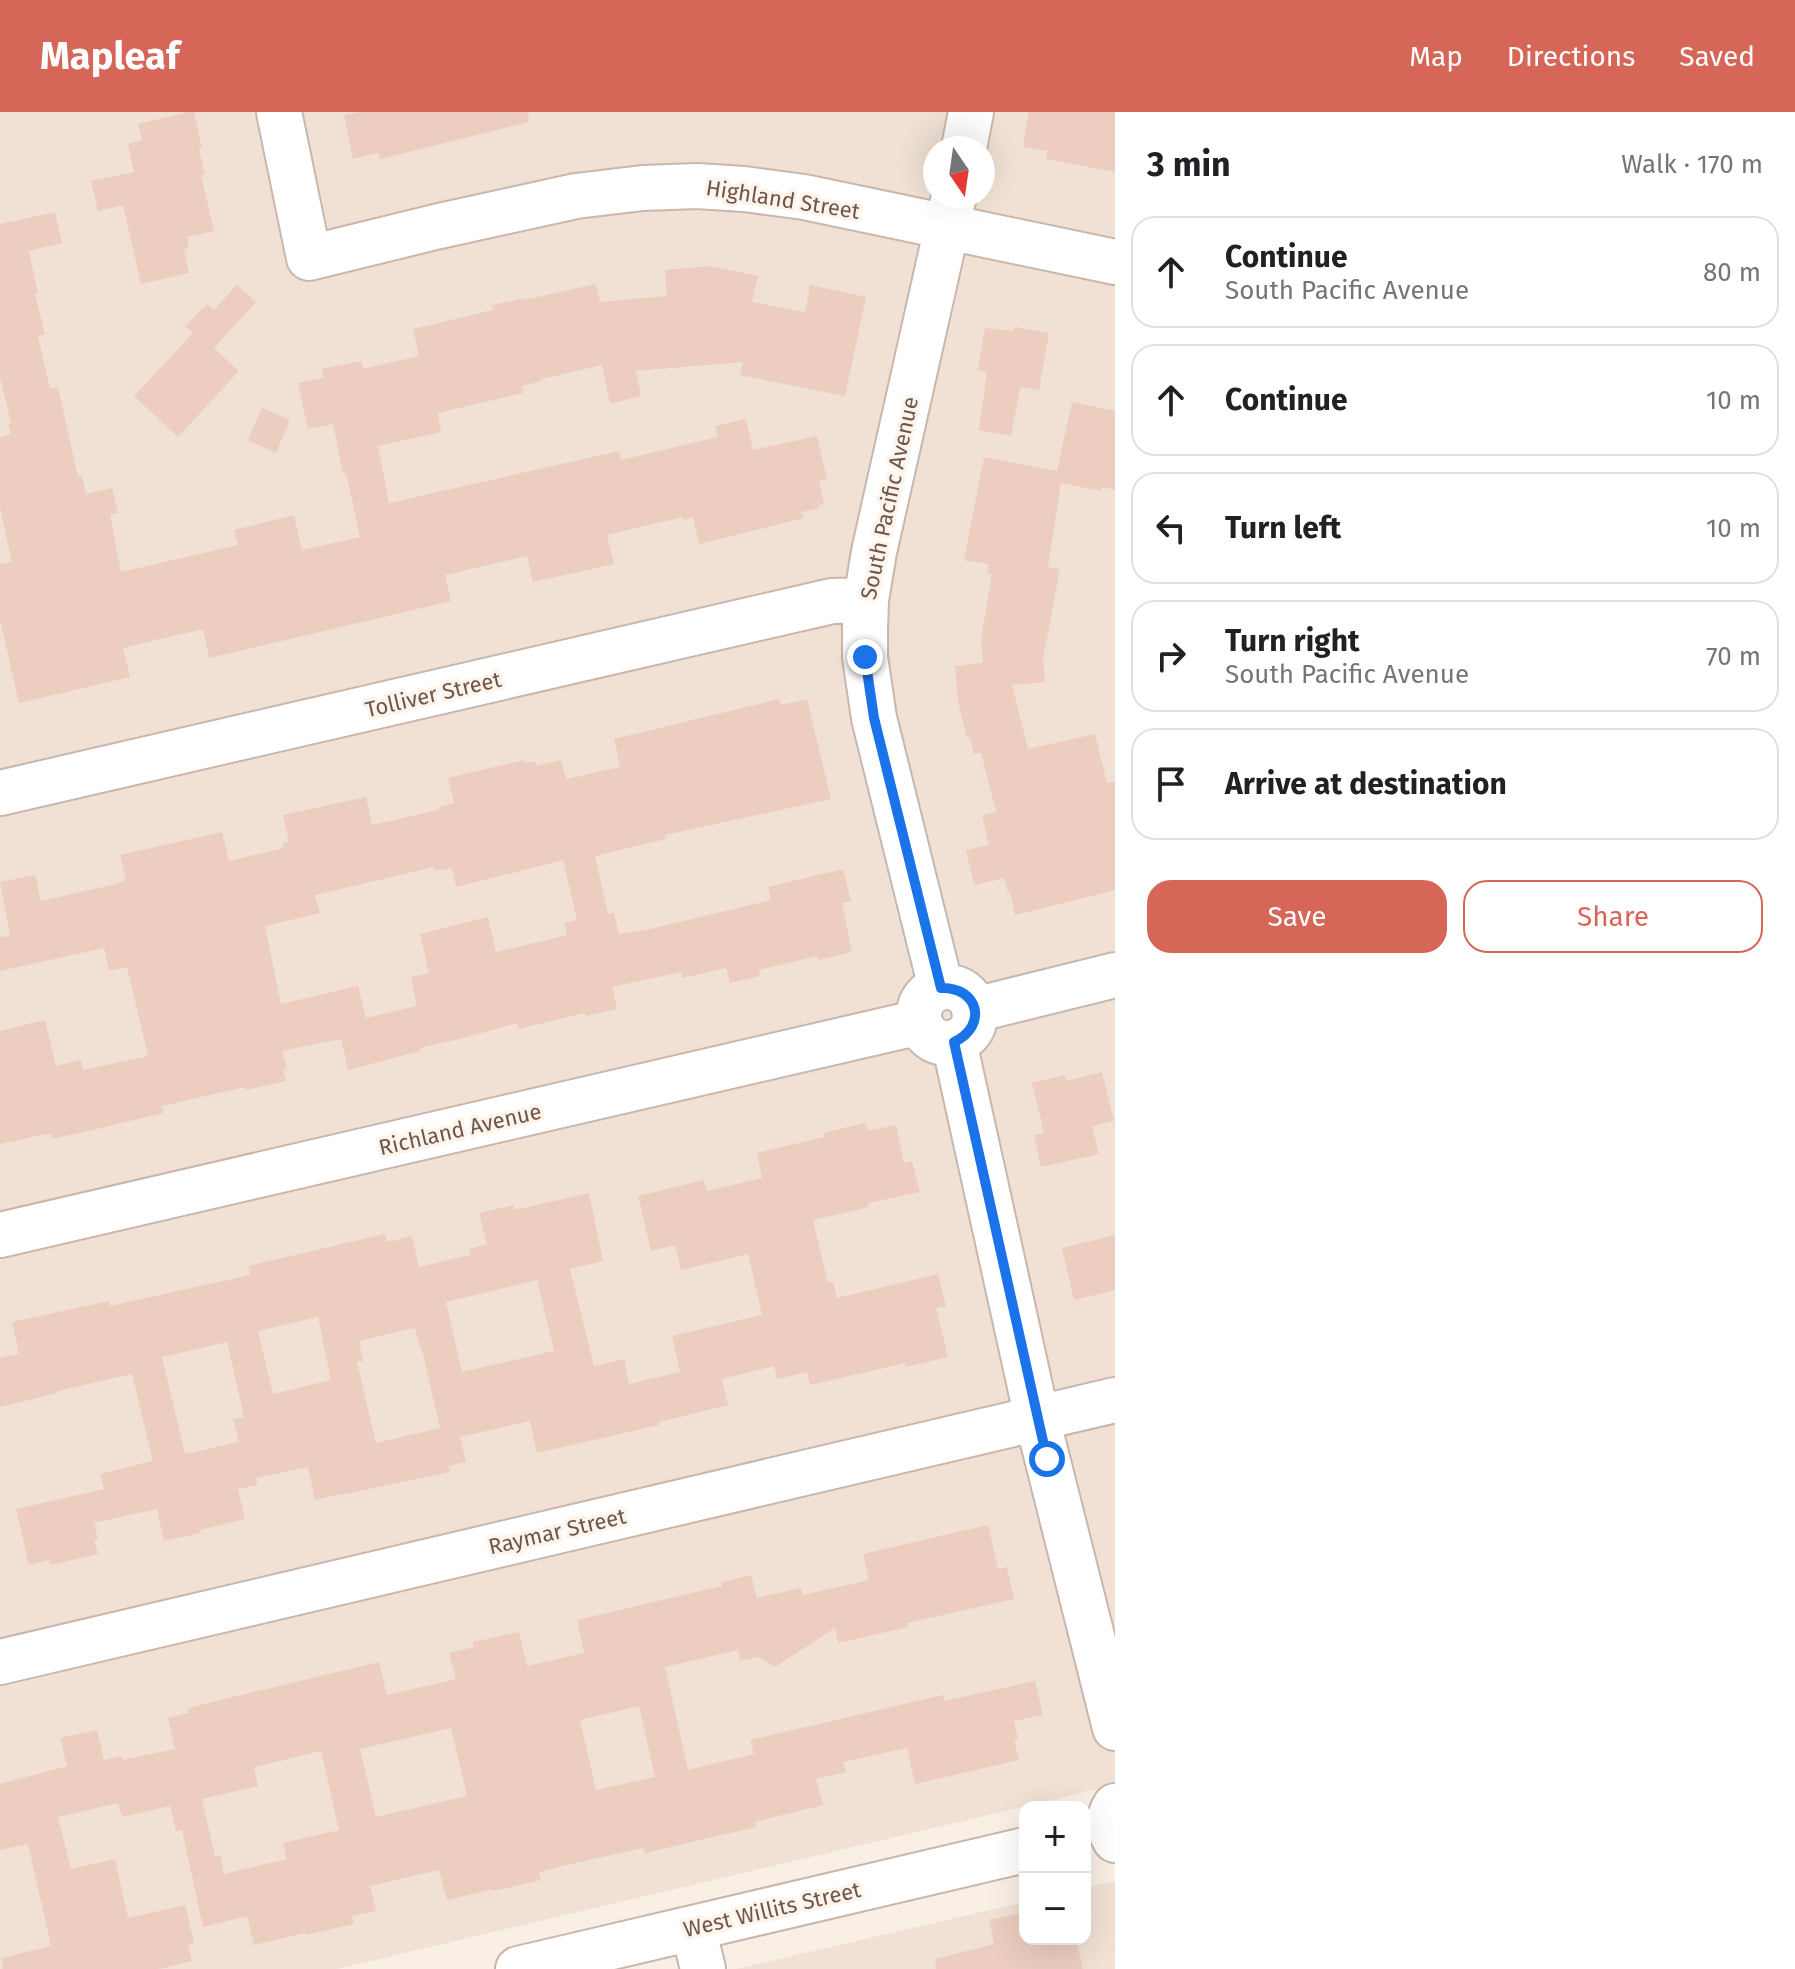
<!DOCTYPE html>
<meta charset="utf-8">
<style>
:root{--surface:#fff;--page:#f6f6f6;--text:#202124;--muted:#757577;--line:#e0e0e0;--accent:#d66758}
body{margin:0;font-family:"Fira Sans",sans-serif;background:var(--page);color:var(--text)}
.controls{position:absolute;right:24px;bottom:24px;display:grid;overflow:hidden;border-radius:16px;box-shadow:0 8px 32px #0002}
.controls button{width:72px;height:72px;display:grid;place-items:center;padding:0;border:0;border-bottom:2px solid var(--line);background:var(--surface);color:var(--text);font:40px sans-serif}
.compass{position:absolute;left:923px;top:24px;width:72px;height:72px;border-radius:50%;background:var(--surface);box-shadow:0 8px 32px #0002;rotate:167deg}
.stop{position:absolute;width:24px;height:24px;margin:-18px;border:6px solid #1a73e8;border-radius:50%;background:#fff}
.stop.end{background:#1a73e8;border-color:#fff;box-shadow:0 2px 8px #0008}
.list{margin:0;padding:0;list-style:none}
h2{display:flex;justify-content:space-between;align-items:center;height:104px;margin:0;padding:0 32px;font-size:34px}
h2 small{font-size:26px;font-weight:400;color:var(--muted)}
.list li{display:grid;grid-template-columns:52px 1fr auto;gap:24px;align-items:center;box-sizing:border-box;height:112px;margin:0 16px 16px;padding:0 16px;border:2px solid var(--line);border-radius:24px}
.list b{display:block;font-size:30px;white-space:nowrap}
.list p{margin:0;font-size:26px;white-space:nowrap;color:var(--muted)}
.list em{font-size:26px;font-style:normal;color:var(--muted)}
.actions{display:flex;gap:16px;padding:24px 32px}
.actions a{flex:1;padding:18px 0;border:2px solid var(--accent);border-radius:24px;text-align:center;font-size:28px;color:var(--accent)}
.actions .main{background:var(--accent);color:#fff}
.icon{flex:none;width:44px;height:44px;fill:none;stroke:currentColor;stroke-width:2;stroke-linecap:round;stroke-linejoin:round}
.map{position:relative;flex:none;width:1115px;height:1857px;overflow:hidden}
header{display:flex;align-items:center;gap:48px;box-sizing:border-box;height:112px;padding:0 40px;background:var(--accent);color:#fff}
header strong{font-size:38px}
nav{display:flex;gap:44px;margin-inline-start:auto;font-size:28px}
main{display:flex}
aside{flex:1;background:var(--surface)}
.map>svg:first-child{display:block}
.residential{fill:#f0e1d4;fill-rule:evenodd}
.building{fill:#eccdc0;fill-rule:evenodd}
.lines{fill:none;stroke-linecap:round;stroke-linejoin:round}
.minor-casing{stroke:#c9b7ad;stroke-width:48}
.minor{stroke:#fff;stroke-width:44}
.route{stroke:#1a73e8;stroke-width:10}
.labels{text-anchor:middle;stroke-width:7;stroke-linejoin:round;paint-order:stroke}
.street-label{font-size:22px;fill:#6f564d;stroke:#fdf4eb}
</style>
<header>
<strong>Mapleaf</strong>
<nav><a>Map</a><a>Directions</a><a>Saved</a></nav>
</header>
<main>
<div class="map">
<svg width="1115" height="1857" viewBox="0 0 1115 1857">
<rect width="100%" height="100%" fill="#f9efe5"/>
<!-- residential -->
<path class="residential" d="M0,0H1115V1673L337,1857H0ZM935,36H983V84H935Z
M1115,1769V1857H736L1025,1790V1827H1085V1776Z"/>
<!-- building -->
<path class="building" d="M189,0H194L202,36L199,37L205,62L201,63L214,119L187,125L189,136L184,137L189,161L141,172L123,93L98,99L91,69L134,60L128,32L142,28L138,12Z
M359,0H528L529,10L380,47L378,41L353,47L344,3Z
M1029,0H1115V60L1046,47L1048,39L1023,35Z
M55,100L62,131L29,139L38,181L35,182L45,222L38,224L50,277L58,275L78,365L82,364L86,382L112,376L118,401L110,403L121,460L238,433L234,418L294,403L302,438L360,425L346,361L343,362L333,312L308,317L298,271L323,266L322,257L361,249L363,257L419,244L413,217L493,198L492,193L524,186V188L596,172L600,190L667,184L665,158L710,154L758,164L752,190L805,200L810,173L866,185L845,284L740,263L743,250L636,259L641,284L610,292L602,253L542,267V269L522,274L523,281L438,301L441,320L378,334L389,391L619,339L621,348L718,325L715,314L746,307L753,338L817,324L827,367L819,369L824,392L818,394L819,396L802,400L804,406L699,432L693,405L684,408L683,405L607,423L614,452L533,470L527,444L445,463L451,489L209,546L203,517L123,536L130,565L19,591L0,508V452L12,450L0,396V325L11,322L8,312L11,311L0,265V112Z
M237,173L256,190L214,236L239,259L178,325L134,284L193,221L185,214L207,192L214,198Z
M1014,215L1049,221L1039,278L1020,275L1011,324L979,318L987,260L978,258L985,216L1013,219Z
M1072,290L1115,299V378L1102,375L1101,379L1061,371L1048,455L1060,457L1043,547L1045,570L1012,573L1028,637L1095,622L1107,671L1115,669V778L1015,803L1010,780L1008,781L1004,766L974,773L966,738L989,733L982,703L996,700L981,641L974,642L970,625L967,626L958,589L955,554L983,551L981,528L992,462H987L989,452L964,448L984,345L1057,359Z
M262,296L290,308L276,341L248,328Z
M779,587L781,593L807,587L831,687L665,723L666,727L595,744L608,802L614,800L619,822L646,818L771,788L768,775L843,757L851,789L842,791L852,840L818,848L817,844L759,858L760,864L730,871L726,856L683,866L681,860L612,875L617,897L586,904L585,901L518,917L517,911L464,926L420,936V939L348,958L341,927L282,939L287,956L283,957L286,969L246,978L245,975L162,994L163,1001L97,1017L52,1027L51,1021L0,1032V919L45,908L56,954L81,948L83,958L148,944L127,855L109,859L104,836L0,859V825L10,824L0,770L35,763L41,789L116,772V771L126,768L120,743L222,720L229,749L284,736L283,731L289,730L283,703L366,685L372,713L438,698V695L454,691L448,666L524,648V651L535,649L536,654L561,648L566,667L620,655L614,627ZM563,748L577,808L565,811L567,823L496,840L488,805L455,813L420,822L429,861L411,865L417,894L366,906L358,874L281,892L265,814L320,801L315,783L434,755L435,759L452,756L456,775Z
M1102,960L1114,1009L1092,1014L1099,1042L1041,1055L1034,1023L1044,1021L1032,971L1065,963L1066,969Z
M866,1011L868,1019L896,1013L904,1051L912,1049L920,1080L868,1091L869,1095L813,1108L828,1171L833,1170L837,1186L938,1162L946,1194L936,1196L948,1245L906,1255L905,1251L810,1273L807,1260L777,1267L774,1254L722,1267L728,1293L659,1310V1313L537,1341L530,1309L460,1325L466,1350L448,1354L450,1360L340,1383V1382L315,1388L308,1355L256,1366L257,1373L238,1377L245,1407L200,1418V1421L164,1429L157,1397L94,1411L98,1427L94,1428L98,1442L50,1453L49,1448L29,1453L16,1397L104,1377L100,1362L153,1349L132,1262L57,1279L58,1281L0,1295V1246L19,1242L12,1210L109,1189L110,1194L250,1163L248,1154L385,1122L387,1130L412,1124L419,1155L470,1143L469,1137L487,1132L479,1101L514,1093L515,1098L589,1081L603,1149L570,1157L594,1254L624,1247L629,1272L680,1260L672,1224L762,1203L748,1142L681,1158L675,1133L651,1139L638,1084L704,1068L707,1079L762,1066L757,1041L824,1025L823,1021ZM537,1168L554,1239L462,1260L446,1190ZM318,1205L331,1268L273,1282L258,1219ZM415,1216L420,1235L421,1234L440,1316L376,1331L357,1250L363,1249L359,1229ZM227,1230L244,1305L233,1307L239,1330L185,1342L162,1245Z
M1115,1123V1178L1074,1188L1062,1136Z
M988,1413L998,1457L1007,1455L1014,1487L907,1511L908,1515L838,1531L835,1516L775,1555L758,1545L740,1549L738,1538L665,1555L688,1658L754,1642L750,1628L943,1583L944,1589L1035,1569L1043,1603L1014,1609L1018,1627H1014L1019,1648L915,1672L907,1636L843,1650L846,1660L816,1667L823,1693L754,1710L756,1715L645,1741L643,1736L562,1754L539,1760L541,1768L494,1779L493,1777L447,1788L439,1758L370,1774L376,1799L352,1804L354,1812L305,1823L304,1821L254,1833L247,1804L203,1815L182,1718L176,1719L170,1694L122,1705L118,1691L58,1705L71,1757L115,1747L128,1806L185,1793L194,1831L188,1833L192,1849L159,1857H3L2,1846L51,1834L28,1732L0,1738V1672L67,1654L60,1626L97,1618L104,1648L122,1644L123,1648L175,1637L168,1606L189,1601L188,1596L379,1550L387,1583L456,1567L449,1541L474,1535L473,1530L519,1520L527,1554L584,1541L577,1508L722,1474V1470L751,1463L757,1486L801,1476L803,1483L869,1468L863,1442ZM639,1594L655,1665L596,1678L580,1608ZM451,1616L467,1684L376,1705L360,1637ZM321,1639L339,1718L283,1731L287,1747L224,1762L220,1743L215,1744L202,1687L258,1674L254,1655Z
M1025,1800V1827H1076L1083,1857H936L935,1847L994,1832L989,1808Z"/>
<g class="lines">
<defs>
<path id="minor" d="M279,0L309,146L435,115L576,84L643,76L697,74L744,77L804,85L1115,150
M964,36L971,0
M0,681L832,489L866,488
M919 903a28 28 0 1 1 56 0a28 28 0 1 1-56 0Z
M941,876L874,606L865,545V517L866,488L874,440L954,84
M974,898L1115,863
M954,930L1037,1306L1115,1616
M0,1123L920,910
M0,1550L1115,1288
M1115,1694C1107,1707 1108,1716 1115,1728
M693,1816L703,1857
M518,1857L1025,1738"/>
</defs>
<!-- minor casing -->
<use href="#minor" class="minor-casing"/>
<!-- minor -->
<use href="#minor" class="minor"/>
</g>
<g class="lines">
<!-- route -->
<path class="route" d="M865,545L874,606L941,876C979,875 988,914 954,930L1047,1347"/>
</g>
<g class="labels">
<!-- street labels -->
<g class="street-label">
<text transform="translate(783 87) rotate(9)" y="8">Highland Street</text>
<text transform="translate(889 386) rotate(-78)" y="8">South Pacific Avenue</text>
<text transform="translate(433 582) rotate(-13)" y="8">Tolliver Street</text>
<text transform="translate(460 1017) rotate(-13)" y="8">Richland Avenue</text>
<text transform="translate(557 1419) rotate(-13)" y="8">Raymar Street</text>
<text transform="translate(772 1797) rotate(-13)" y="8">West Willits Street</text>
</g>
</g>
</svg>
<div class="controls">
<button>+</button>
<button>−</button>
</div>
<svg class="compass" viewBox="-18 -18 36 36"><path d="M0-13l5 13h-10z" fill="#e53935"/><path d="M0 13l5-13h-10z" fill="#757577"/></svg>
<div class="stop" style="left:1047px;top:1347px"></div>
<div class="stop end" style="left:865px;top:545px"></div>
</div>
<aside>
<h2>3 min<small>Walk · 170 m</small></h2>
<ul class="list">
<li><svg class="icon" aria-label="ahead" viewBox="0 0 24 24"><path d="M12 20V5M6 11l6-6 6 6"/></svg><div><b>Continue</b><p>South Pacific Avenue</p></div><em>80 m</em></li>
<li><svg class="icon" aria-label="ahead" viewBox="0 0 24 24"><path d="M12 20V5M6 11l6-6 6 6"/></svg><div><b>Continue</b></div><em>10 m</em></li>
<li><svg class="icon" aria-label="left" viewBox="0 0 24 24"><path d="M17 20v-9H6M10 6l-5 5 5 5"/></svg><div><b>Turn left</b></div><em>10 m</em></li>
<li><svg class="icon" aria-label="right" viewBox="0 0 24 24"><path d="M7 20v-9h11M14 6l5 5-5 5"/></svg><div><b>Turn right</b><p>South Pacific Avenue</p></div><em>70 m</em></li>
<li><svg class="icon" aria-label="arrive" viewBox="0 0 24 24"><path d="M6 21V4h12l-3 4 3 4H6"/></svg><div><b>Arrive at destination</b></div></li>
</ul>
<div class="actions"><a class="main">Save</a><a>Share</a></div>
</aside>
</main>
